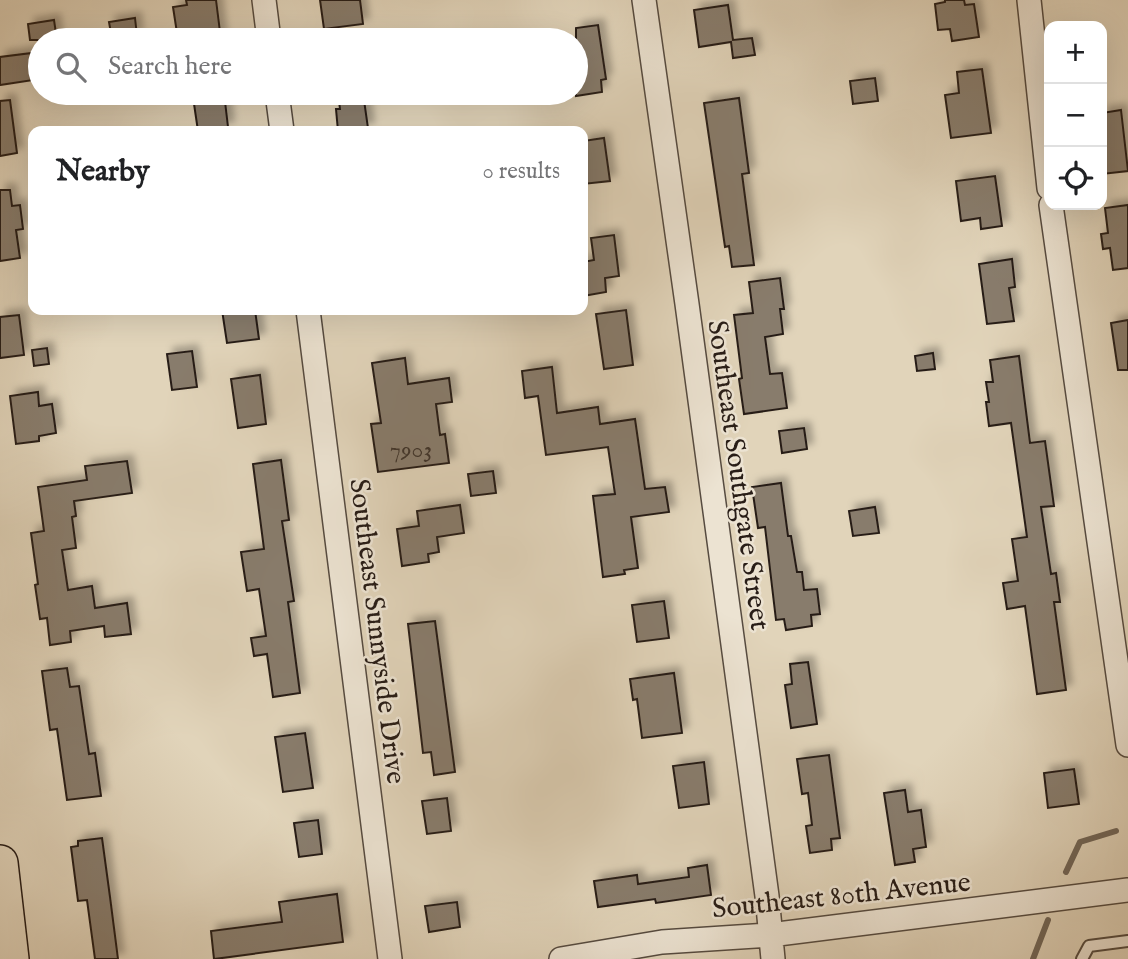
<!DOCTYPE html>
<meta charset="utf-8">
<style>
:root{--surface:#fff;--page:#f2f2f2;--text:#202124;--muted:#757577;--line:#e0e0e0}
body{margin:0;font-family:"IM FELL English",serif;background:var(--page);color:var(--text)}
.controls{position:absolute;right:21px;top:21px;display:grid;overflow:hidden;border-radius:14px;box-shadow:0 7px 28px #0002}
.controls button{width:63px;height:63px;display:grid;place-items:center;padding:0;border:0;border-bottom:2px solid var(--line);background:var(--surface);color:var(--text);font:35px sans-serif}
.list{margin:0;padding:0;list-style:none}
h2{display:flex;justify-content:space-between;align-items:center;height:91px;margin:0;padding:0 28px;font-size:30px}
h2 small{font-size:23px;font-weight:400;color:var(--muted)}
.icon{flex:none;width:38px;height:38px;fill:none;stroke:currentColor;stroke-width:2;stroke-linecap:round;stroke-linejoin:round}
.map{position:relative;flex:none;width:1128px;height:959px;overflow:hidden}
.search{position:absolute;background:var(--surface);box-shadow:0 7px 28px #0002;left:28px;top:28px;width:560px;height:77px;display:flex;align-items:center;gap:18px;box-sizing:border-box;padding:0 24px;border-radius:38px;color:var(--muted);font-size:26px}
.panel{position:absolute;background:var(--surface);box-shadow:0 7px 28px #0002;left:28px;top:126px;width:560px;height:189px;border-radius:14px}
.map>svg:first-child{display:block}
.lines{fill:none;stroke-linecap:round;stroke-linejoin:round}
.stream{stroke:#716658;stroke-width:6}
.building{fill:#887c6c;stroke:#281d17;stroke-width:2;filter:url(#shadow)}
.lane-casing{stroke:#564b40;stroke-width:14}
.street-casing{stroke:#564b40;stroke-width:26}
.primary-casing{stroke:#281d17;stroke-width:38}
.lane{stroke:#ece3d2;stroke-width:10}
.street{stroke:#ece3d2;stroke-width:23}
.primary{stroke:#e1d4ba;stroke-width:35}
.labels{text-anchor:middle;stroke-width:5;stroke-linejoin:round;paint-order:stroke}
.number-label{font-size:24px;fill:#40352c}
.street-label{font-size:28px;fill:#281d17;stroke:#ece3d2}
</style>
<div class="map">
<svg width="1128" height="959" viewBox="0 0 1128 959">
<defs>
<filter id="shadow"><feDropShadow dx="6" dy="-6" stdDeviation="3.5" flood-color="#0004"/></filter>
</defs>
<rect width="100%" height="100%" fill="#e1d4ba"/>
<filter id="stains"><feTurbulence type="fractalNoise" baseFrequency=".00286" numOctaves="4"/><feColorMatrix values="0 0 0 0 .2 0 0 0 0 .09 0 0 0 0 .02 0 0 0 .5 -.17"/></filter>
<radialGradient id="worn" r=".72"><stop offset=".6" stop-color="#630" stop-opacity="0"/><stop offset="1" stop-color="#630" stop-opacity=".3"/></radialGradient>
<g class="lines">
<!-- stream -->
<path class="stream" d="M1066,872L1080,842L1116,831
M1033,959L1048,920"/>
</g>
<!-- building -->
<path class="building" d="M186,0H216L221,40H192L190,31L177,33L173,7L187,5Z
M320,0H360L363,24L324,29Z
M945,0H964L965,5L974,4L979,37L952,41L950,29L938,30L935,4L945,2Z
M728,5L733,40L752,38L755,55L733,58L731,42L699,47L694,10Z
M135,18L137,36L112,39L109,22Z
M54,20L57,40H30L28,24Z
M598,25L606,79L601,80L602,92L576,96V28Z
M40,52V79L0,85V57Z
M982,69L991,133L951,138L945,95L959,93L957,72Z
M875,78L878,101L853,104L850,81Z
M224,93L228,127L214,129L215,131H198L193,97Z
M338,93H363L368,128L338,131L336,109H340Z
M739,98L749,173L742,174L754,265L732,267L729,246L725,247L704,103Z
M10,100L17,153L0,156V101Z
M1121,110L1128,171L1102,174V113Z
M604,138L610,181L583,184V141Z
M995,176L1002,226L981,229L980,218L961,221L956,181Z
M0,190H10L12,206L20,205L23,229L16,230L20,258L0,261Z
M1128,205V268L1113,270L1110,248L1103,249L1101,234L1108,233L1105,208Z
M614,235L619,276L605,278L606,292L583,296V262L594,260L591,238Z
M1012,259L1015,287L1009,288L1014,321L987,324L979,264Z
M780,278L784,309H780L783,334L765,337L770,374L782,373L787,408L744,414L739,379L742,378L734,315L753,313L749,282Z
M222,310H255L259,339L227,343Z
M626,310L633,365L604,369L596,314Z
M19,315L24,355L0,358V317Z
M1128,320V370H1118L1111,323Z
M47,348L49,364L34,366L32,350Z
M192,351L197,387L172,390L167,354Z
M933,353L935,369L917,371L915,356Z
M1019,356L1030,443L1045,441L1054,506L1041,507L1051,574L1056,573L1060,602H1054L1066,690L1037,694L1025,606L1007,609L1003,583L1018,581L1012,539L1027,537L1011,423L989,426L986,402H989L986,382H993L990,360Z
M405,358L408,384L449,378L452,402L436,404L440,435L445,434L449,463L378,472L371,424L381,423L372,363Z
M552,367L557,413L598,407L600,424L635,419L645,489L665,487L669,512L631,517L638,568L624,570L625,574L603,577L593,496L615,494L608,447L546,455L538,396L525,398L522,371Z
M260,375L266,424L238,428L231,379Z
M38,392L39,406L52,404L56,433L39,436V441L16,444L10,396Z
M804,428L807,449L782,453L779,431Z
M281,460L289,520L282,521L294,601L288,602L300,693L273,697L267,654L254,656L251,638L266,636L259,589L247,591L241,552L264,549L253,464Z
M127,461L132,493L74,501L76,516L72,517L76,548L62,550L68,590L92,586L95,608L127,603L131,634L105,637L104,626L70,631L71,642L50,645L47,618L40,619L35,585L38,584L31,533L44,531L38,487L87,480L85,466Z
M493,471L496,493L471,496L468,474Z
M781,483L788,536H791L797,572H802L804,590L817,589L820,614L811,615L812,626L786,630L784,619L776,620L765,527L758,528L752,487Z
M460,505L464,533L437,537L439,552L428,554L429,562L402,566L397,529L419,526L417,511Z
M875,507L879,533L853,536L849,511Z
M664,601L669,638L637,642L632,605Z
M435,621L455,772L434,775L431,752L423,753L408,624Z
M808,662L817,724L791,728L785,685L792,684L790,664Z
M67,668L70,687L79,686L89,754L95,753L101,796L67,800L57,729L50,730L42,671Z
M674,673L682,733L642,738L637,699L633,700L630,679Z
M305,733L313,788L283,792L275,737Z
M829,755L840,838L831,839L832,850L810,853L806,826L812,825L808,793L802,794L797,759Z
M704,762L709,804L679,808L673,766Z
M1074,769L1079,804L1048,808L1044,773Z
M905,790L908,812L921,810L926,847L913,849L915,862L895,865L884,793Z
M447,798L451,831L427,834L422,801Z
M318,820L322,854L299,857L294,823Z
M102,838L110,897L118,959H95L87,900L78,901L71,847L78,846V841Z
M707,865L711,895L656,903L655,899L598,907L594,881L637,875L638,884L689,877L688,868Z
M337,894L343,942L214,959L211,931L282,922L279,902Z
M457,902L460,927L429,932L425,906Z"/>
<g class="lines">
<defs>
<path id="lane" d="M1082,959L1089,946L1128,941"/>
<path id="street" d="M264,0L269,40
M644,0L687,304L767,896L773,959
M1029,0L1049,188
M277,93L282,131
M1051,205L1128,745
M308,310L390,959
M561,959L662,942L770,935L1128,890"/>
<path id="primary" d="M0,863L11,959"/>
</defs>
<!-- lane casing -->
<use href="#lane" class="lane-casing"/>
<!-- street casing -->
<use href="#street" class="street-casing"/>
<!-- primary casing -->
<use href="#primary" class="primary-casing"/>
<!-- lane -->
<use href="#lane" class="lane"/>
<!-- street -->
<use href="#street" class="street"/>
<!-- primary -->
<use href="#primary" class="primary"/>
</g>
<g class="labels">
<!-- number labels -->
<g class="number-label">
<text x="411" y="457">7903</text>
</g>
<!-- street labels -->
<g class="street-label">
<text transform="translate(740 475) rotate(82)" y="10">Southeast Southgate Street</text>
<text transform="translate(379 631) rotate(83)" y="10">Southeast Sunnyside Drive</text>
<text transform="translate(841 894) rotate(-6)" y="10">Southeast 80th Avenue</text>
</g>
</g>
<rect width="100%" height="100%" filter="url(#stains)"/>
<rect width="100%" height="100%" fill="url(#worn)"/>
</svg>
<div class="controls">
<button>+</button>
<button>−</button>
<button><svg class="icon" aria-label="locate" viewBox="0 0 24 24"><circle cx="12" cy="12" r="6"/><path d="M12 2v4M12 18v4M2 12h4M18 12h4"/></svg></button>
</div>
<div class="search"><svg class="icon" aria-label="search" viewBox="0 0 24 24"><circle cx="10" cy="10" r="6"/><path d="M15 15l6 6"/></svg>Search here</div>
<section class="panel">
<h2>Nearby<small>0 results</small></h2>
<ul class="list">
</ul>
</section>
</div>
